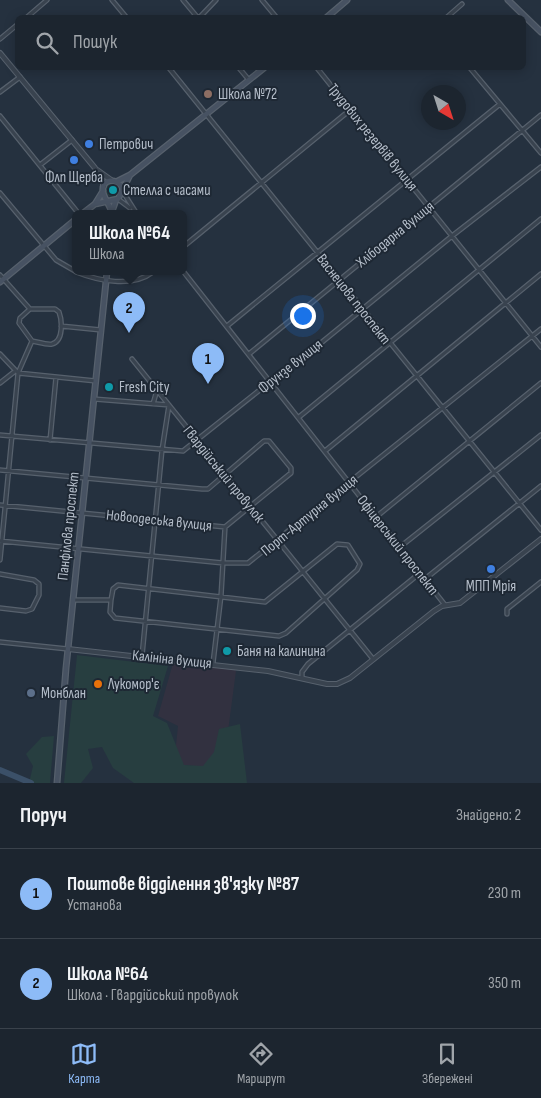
<!DOCTYPE html>
<html lang="uk">
<meta charset="utf-8">
<style>
:root{--surface:#1c252f;--page:#252d37;--text:#f1f3f6;--muted:#a0a5aa;--line:#3a424b;--accent:#8dbbf7}
body{margin:0;font-family:"Sofia Sans Condensed",sans-serif;background:var(--page);color:var(--text)}
.compass{position:absolute;left:421px;top:85px;width:45px;height:45px;border-radius:50%;background:var(--surface);box-shadow:0 2px 12px #0003;rotate:141deg}
.you{position:absolute;left:302px;top:315px;width:18px;height:18px;margin:-12px;border:4px solid #fff;border-radius:50%;background:#1a73e8;box-shadow:0 0 0 8px #1a73e833}
.badge{display:grid;place-items:center;width:32px;height:32px;border-radius:50%;background:var(--accent);color:#111;font-size:16px;font-weight:700}
.pin{position:absolute;translate:-50% -41px;filter:drop-shadow(0 1px 2px #0008)}
.pin::after{content:'';position:absolute;top:26px;width:18px;height:15px;background:inherit;clip-path:polygon(0 0,100% 0,50% 100%)}
.popup{position:absolute;left:72px;top:210px;width:115px;height:65px;box-sizing:border-box;display:grid;place-content:center;border-radius:8px;background:var(--surface);filter:drop-shadow(0 1px 4px #0005);font-size:16px;white-space:nowrap;color:var(--muted)}
.popup b{font-size:19px;color:var(--text)}
.popup::after{content:'';position:absolute;left:50%;top:100%;margin-left:-10px;border:10px solid transparent;border-top-color:var(--surface)}
.list{margin:0;padding:0;list-style:none}
h2{display:flex;justify-content:space-between;align-items:center;height:65px;margin:0;padding:0 20px;font-size:21px}
h2 small{font-size:16px;font-weight:400;color:var(--muted)}
.list li{display:grid;grid-template-columns:32px 1fr auto;gap:15px;align-items:center;box-sizing:border-box;height:90px;padding:0 20px;border-top:1px solid var(--line)}
.list b{display:block;font-size:19px;white-space:nowrap}
.list p{margin:0;font-size:16px;white-space:nowrap;color:var(--muted)}
.list em{font-size:16px;font-style:normal;color:var(--muted)}
.icon{flex:none;width:28px;height:28px;fill:none;stroke:currentColor;stroke-width:2;stroke-linecap:round;stroke-linejoin:round}
.map{position:relative;flex:none;width:541px;height:783px;overflow:hidden}
.search{position:absolute;background:var(--surface);box-shadow:0 2px 12px #0003;left:15px;right:15px;top:15px;height:55px;display:flex;align-items:center;gap:12px;box-sizing:border-box;padding:0 18px;border-radius:8px;color:var(--muted);font-size:19px}
.sheet{height:245px;background:var(--surface)}
nav{display:flex;justify-content:space-around;align-items:center;box-sizing:border-box;height:70px;border-top:1px solid var(--line);background:var(--surface);font-size:14px;color:var(--muted)}
nav a{display:grid;justify-items:center;gap:2px}
nav .on{color:var(--accent)}
.map>svg:first-child{display:block}
.medical{fill:#323140}
.green{fill:#273e40}
.lines{fill:none;stroke-linecap:round;stroke-linejoin:round}
.river{stroke:#3b5068;stroke-width:6}
.minor-casing{stroke:#57616d;stroke-width:5.5}
.tertiary-casing{stroke:#57616d;stroke-width:6}
.secondary-casing{stroke:#57616d;stroke-width:7}
.minor{stroke:#39434f;stroke-width:3}
.tertiary{stroke:#39434f;stroke-width:4}
.secondary{stroke:#475262;stroke-width:4.5}
.education-dot{fill:#8d6e63;stroke:#1e2834;stroke-width:2}
.shop-dot{fill:#3f7fe0;stroke:#1e2834;stroke-width:2}
.culture-dot{fill:#0f9aa8;stroke:#1e2834;stroke-width:2}
.food-dot{fill:#e8710a;stroke:#1e2834;stroke-width:2}
.service-dot{fill:#5c6f8a;stroke:#1e2834;stroke-width:2}
.labels{text-anchor:middle;stroke-width:4;stroke-linejoin:round;paint-order:stroke}
.poi-label{font-size:15px;fill:#b5beca;stroke:#1e2834;text-anchor:start}
.street-label{font-size:15px;fill:#b5beca;stroke:#1e2834}
</style>
<div class="map">
<svg width="541" height="783" viewBox="0 0 541 783">
<rect width="100%" height="100%" fill="#25313f"/>
<!-- medical -->
<path class="medical" d="M173,663L234,669L236,671L223,769L174,764L178,726L158,716Z"/>
<!-- green -->
<path class="green" d="M106 190a7 7 0 1 1 14 0a7 7 0 1 1-14 0Z
M77,655L168,666L153,716L167,723L184,765L203,766L214,752L219,729L240,724L247,783H134L113,768L102,747L88,749L93,768L81,783H64Z
M54,736L50,783H29L33,766L26,754L42,737Z"/>
<g class="lines">
<!-- river -->
<path class="river" d="M0,770L31,783"/>
<defs>
<path id="minor" d="M112,0L127,18
M183,0L198,18
M262,0L277,18
M26,18L47,0
M199,18L216,0
M446,18L462,4
M0,39L18,24
M169,68L541,530
M239,68L249,80
M317,68L541,347
M470,68L541,153
M0,92L20,77
M0,116L79,214
M40,165L72,140
M123,192L137,214
M0,193L56,260L75,271
M118,199L130,208
M183,247L350,110
M183,271L445,605
M76,272C99,281 132,288 153,272
M0,275L30,309
M30,309H55L59,312C62,320 64,341 52,344C47,345 38,342 32,341L19,323L20,318Z
M61,326L101,330
M227,326L500,104
M0,354L18,373L96,381
M249,354L541,115
M132,359L373,659
M0,383L14,372
M94,399L169,405L162,450L142,656
M153,404L157,390
M299,417L541,219
M0,435L183,451L271,381L278,378L452,236L541,167
M50,440L56,377
M325,451L541,274
M0,470L202,489H208L264,441H269L291,468V473L225,527L0,505
M376,517L541,383
M0,541L223,563H248L541,329
M400,547L541,435
M0,560L18,373L32,341
M0,574L34,580L39,584V595L32,609L26,611L0,608
M425,579L541,486
M73,600H111L110,612L115,618L279,636L286,633L357,570L360,564L348,545L337,544L265,602L118,585L113,589L111,600
M507,614V609L541,582
M0,642L68,649
M213,663L221,596L225,527
M302,678V672L308,664L420,573"/>
<path id="tertiary" d="M0,53L95,168L104,186
M97,170L111,180
M68,649L268,671L327,684H337L350,678L434,611L442,606L460,603L541,539"/>
<path id="secondary" d="M508,0L541,32
M326,18L347,0
M118,181L130,175L264,68
M95,204L118,199L130,175
M111,210C109,204 104,198 103,192C101,178 117,177 123,189
M82,214L95,204L103,191
M111,214L116,200
M0,282L75,220
M57,783L66,668L107,272"/>
</defs>
<!-- minor casing -->
<use href="#minor" class="minor-casing"/>
<!-- tertiary casing -->
<use href="#tertiary" class="tertiary-casing"/>
<!-- secondary casing -->
<use href="#secondary" class="secondary-casing"/>
<!-- minor -->
<use href="#minor" class="minor"/>
<!-- tertiary -->
<use href="#tertiary" class="tertiary"/>
<!-- secondary -->
<use href="#secondary" class="secondary"/>
</g>
<!-- markers -->
<circle class="education-dot" cx="208" cy="94" r="5"/>
<g class="shop-dot">
<circle cx="89" cy="144" r="5"/>
<circle cx="74" cy="160" r="5"/>
<circle cx="491" cy="569" r="5"/>
</g>
<g class="culture-dot">
<circle cx="113" cy="190" r="5"/>
<circle cx="109" cy="387" r="5"/>
<circle cx="227" cy="651" r="5"/>
</g>
<circle class="food-dot" cx="98" cy="684" r="5"/>
<circle class="service-dot" cx="31" cy="693" r="5"/>
<g class="labels">
<!-- poi labels -->
<g class="poi-label">
<text x="218" y="99">Школа №72</text>
<text x="99" y="149">Петрович</text>
<text x="74" y="182" text-anchor="middle">Флп Щерба</text>
<text x="123" y="195">Стелла с часами</text>
<text x="119" y="392">Fresh City</text>
<text x="491" y="591" text-anchor="middle">МПП Мрія</text>
<text x="237" y="656">Баня на калинина</text>
<text x="108" y="689">Лукомор'є</text>
<text x="41" y="698">Монблан</text>
</g>
<!-- street labels -->
<g class="street-label">
<text transform="translate(373 137) rotate(51)" y="5">Трудових резервів вулиця</text>
<text transform="translate(395 234) rotate(-39)" y="5">Хлібодарна вулиця</text>
<text transform="translate(354 299) rotate(52)" y="5">Васнецова проспект</text>
<text transform="translate(290 366) rotate(-38)" y="5">Фрунзе вулиця</text>
<text transform="translate(224 474) rotate(51)" y="5">Гвардійський провулок</text>
<text transform="translate(309 515) rotate(-39)" y="5">Порт-Артурна вулиця</text>
<text transform="translate(159 520) rotate(6)" y="5">Новоодеська вулиця</text>
<text transform="translate(68 526) rotate(-84)" y="5">Панфілова проспект</text>
<text transform="translate(398 545) rotate(52)" y="5">Офіцерський проспект</text>
<text transform="translate(172 659) rotate(6)" y="5">Калініна вулиця</text>
</g>
</g>
</svg>
<svg class="compass" viewBox="-18 -18 36 36"><path d="M0-13l5 13h-10z" fill="#e53935"/><path d="M0 13l5-13h-10z" fill="#a0a5aa"/></svg>
<div class="you"></div>
<div class="pin badge" style="left:208px;top:384px">1</div>
<div class="pin badge" style="left:129px;top:333px">2</div>
<div class="popup"><b>Школа №64</b>Школа</div>
<div class="search"><svg class="icon" aria-label="search" viewBox="0 0 24 24"><circle cx="10" cy="10" r="6"/><path d="M15 15l6 6"/></svg>Пошук</div>
</div>
<section class="sheet">
<h2>Поруч<small>Знайдено: 2</small></h2>
<ul class="list">
<li><span class="badge">1</span><div><b>Поштове відділення зв'язку №87</b><p>Установа</p></div><em>230 m</em></li>
<li><span class="badge">2</span><div><b>Школа №64</b><p>Школа · Гвардійський провулок</p></div><em>350 m</em></li>
</ul>
</section>
<nav>
<a class="on"><svg class="icon" aria-label="map" viewBox="0 0 24 24"><path d="M3 6l6-2 6 2 6-2v14l-6 2-6-2-6 2zM9 4v14M15 6v14"/></svg>Карта</a>
<a><svg class="icon" aria-label="directions" viewBox="0 0 24 24"><path d="M12 3l9 9-9 9-9-9zM9 14v-3h6M13 9l2 2-2 2"/></svg>Маршрут</a>
<a><svg class="icon" aria-label="saved" viewBox="0 0 24 24"><path d="M7 4h10v16l-5-4-5 4z"/></svg>Збережені</a>
</nav>
